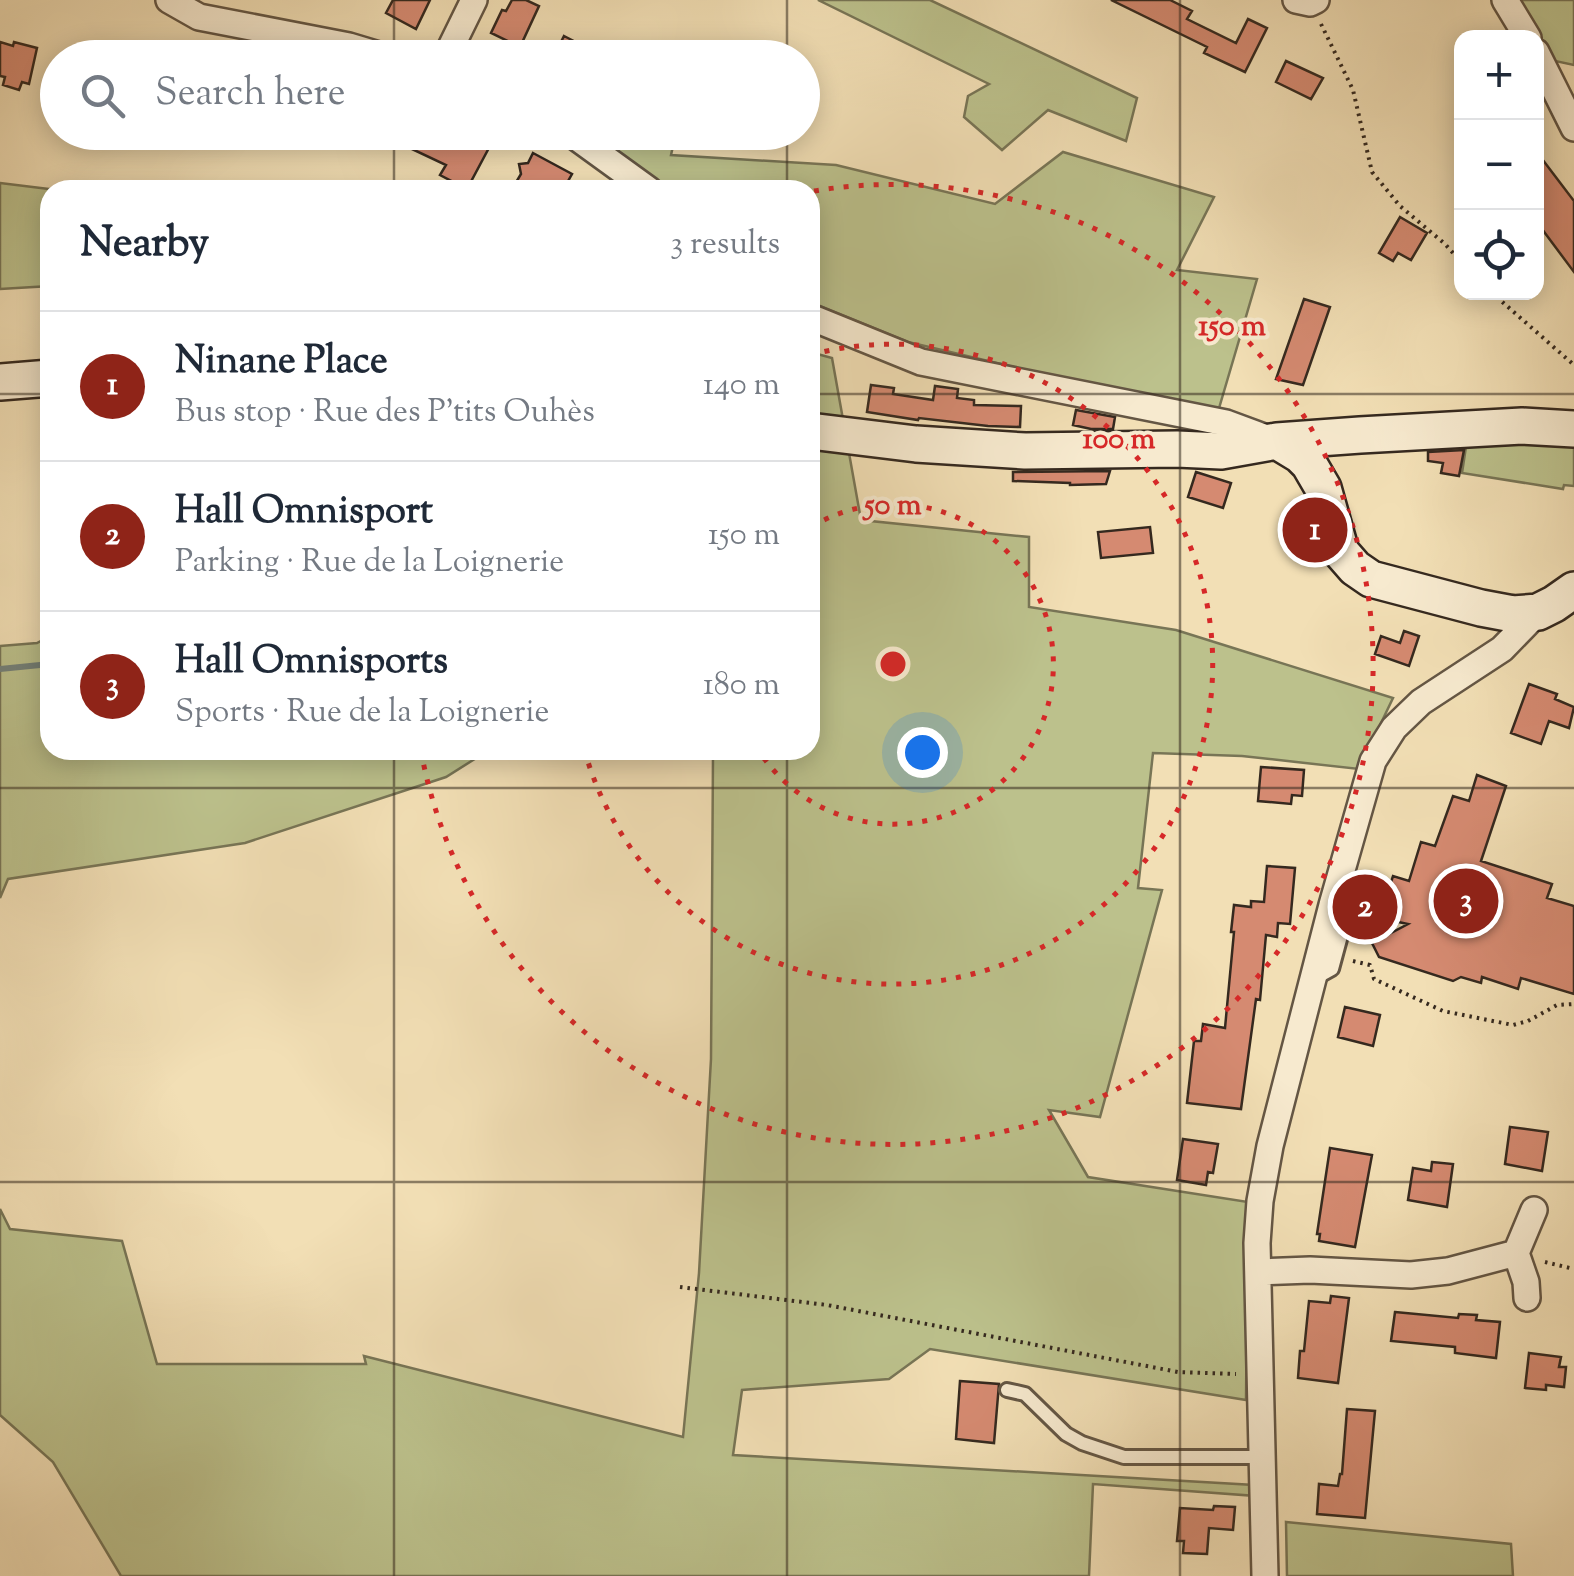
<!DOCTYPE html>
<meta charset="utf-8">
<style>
:root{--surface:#fff;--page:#f2f2f3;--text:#1f2937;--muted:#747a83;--line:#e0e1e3;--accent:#8f2418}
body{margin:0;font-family:"Sorts Mill Goudy",serif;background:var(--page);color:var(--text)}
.controls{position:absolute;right:30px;top:30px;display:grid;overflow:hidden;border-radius:20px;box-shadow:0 5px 25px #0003}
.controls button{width:90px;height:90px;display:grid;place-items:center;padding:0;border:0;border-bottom:2px solid var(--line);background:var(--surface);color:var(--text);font:50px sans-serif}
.you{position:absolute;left:922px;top:752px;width:35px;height:35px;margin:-25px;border:8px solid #fff;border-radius:50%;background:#1a73e8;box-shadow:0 0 0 15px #1a73e833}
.badge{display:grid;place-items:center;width:65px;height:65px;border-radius:50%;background:var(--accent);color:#fff;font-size:32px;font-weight:700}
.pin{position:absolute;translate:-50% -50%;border:5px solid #fff;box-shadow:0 2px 10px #0006}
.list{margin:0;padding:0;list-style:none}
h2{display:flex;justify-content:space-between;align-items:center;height:130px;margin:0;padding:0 40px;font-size:42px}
h2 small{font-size:32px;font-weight:400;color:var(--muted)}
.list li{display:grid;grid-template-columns:65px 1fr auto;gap:30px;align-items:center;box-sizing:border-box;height:150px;padding:0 40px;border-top:2px solid var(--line)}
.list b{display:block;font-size:38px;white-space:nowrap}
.list p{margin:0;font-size:32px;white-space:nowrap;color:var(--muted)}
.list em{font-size:32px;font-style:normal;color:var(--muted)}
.icon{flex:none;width:55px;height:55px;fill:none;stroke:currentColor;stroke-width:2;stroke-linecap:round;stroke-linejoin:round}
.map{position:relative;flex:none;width:1574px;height:1576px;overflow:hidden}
.search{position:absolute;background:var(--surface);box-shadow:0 5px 25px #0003;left:40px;top:40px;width:780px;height:110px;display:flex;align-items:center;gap:25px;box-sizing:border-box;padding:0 35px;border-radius:55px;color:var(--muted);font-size:38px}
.panel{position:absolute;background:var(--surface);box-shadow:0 5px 25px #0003;left:40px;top:180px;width:780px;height:580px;border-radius:30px}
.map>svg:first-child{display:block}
.green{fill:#bcc18c;stroke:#787556;stroke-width:2.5}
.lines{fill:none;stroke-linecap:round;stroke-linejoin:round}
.stream{stroke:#73817a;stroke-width:6}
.building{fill:#d58a71;stroke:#35291f;stroke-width:2.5}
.lane-casing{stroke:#645644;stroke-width:18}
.street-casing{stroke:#645644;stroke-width:30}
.secondary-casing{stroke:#35291f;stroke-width:40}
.path{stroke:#35291f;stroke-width:4;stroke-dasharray:2.5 5;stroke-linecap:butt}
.lane{stroke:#f7eacf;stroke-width:12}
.street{stroke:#f7eacf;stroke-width:25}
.secondary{stroke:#f7eacf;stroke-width:35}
.grid{fill:none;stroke:#35291f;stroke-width:2.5;stroke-opacity:0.55}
.ring{fill:none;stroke:#d62828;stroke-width:5;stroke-dasharray:5 10}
.centre{fill:#d62828;stroke:#f7eacf;stroke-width:5}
.ring-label{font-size:30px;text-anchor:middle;font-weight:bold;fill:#d62828;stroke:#f7eacf;stroke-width:8;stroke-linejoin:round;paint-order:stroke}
</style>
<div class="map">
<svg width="1574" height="1576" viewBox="0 0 1574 1576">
<rect width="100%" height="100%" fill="#f2dfb5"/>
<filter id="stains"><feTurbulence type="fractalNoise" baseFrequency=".002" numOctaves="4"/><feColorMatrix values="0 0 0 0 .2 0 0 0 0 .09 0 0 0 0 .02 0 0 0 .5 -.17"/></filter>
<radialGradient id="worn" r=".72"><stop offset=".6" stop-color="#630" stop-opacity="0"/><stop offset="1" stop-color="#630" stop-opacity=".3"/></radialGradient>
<!-- green -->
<path class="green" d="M818,0H930L1137,98L1126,141L1048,110L1002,150L964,117L968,96L989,84Z
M1518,0H1574V65L1555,61Z
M588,133H676L671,155L836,165L995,204L1063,152L1214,197L1177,270L1257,279L1217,415L908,342L810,302V190H653Z
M0,183L57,190H50V286L0,289Z
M810,352L832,358L861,520L1029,537V607L1176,630L1393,698L1359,769L1242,756L1153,753L1138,888L1162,890L1100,1117L1049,1110L1088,1177L1248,1202L1246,1400L930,1349L889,1379L742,1390L733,1455L1254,1485L1257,1496L1093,1484L1089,1576H121L53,1462L0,1415V1209L10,1229L122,1241L157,1364H366L364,1356L683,1437L699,1273L711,1059L713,756L668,750H810Z
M1467,440L1574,442V486L1564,485L1563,489L1462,473Z
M50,636V750H489L446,777L245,843L8,879L0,898V646L37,643Z
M1286,1522L1511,1544L1513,1576H1287Z"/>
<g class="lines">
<!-- stream -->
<path class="stream" d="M0,669L50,664"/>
</g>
<!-- building -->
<path class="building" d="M393,0H430L416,29L386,13Z
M512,0H526L539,6L520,47L491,33L502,10L506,11Z
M1111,0H1170L1192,11L1187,19L1236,43L1248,19L1267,28L1245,72L1204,53L1207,47Z
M564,36L607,58H553Z
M0,42L13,46L14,42L37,48L29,84L22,82L19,90L3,85L5,77L0,76Z
M1286,61L1323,78L1311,99L1276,82Z
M376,132H470L491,144L467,189L440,175L446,165Z
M1536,151L1574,201V272L1536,221Z
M533,153L572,174L563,190H525L515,184L521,174L519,164L528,163Z
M1400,217L1427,233L1411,260L1398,253L1393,261L1379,253Z
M1304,299L1330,307L1303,385L1276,379Z
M871,385L894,388L893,394L933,400L935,386L958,389L957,398L974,400V405L1021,406L1020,427L988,426L919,418L918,420L867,412Z
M1076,410L1115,417L1113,429H1091L1073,425Z
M1464,450L1459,476L1441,473L1443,463L1428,461V452Z
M1110,471L1106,484L1070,485V483L1013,481V472Z
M1196,472L1231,483L1223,508L1188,497Z
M1150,527L1153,553L1101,558L1098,532Z
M1404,631L1419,636L1409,666L1375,654L1381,636L1400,643Z
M1529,684L1557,694L1555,699L1574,707L1569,728L1549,721L1541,744L1511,733Z
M1261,767L1304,770L1302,796L1292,795L1291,804L1258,801Z
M1477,775L1506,786L1481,861L1552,884L1547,898L1574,906V994L1521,978L1518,989L1482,977L1481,983L1461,977L1453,981L1379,957L1372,943L1408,924L1379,918L1393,876L1409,881L1421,842L1435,846L1453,796L1469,801Z
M1267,866L1295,868L1290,924L1278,923L1277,937L1266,935L1260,1000L1256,999L1241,1109L1187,1103L1194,1041H1201L1203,1024L1225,1028L1234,932H1231L1234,905L1251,907V901L1264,902Z
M1345,1007L1380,1015L1373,1046L1338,1037Z
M1510,1127L1548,1132L1542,1171L1505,1164Z
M1183,1139L1218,1144L1213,1173L1208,1172L1206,1185L1177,1180Z
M1330,1148L1372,1155L1355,1247L1319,1241L1320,1234H1317Z
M1432,1162L1453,1164L1447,1207L1408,1200L1413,1168L1431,1171Z
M1331,1296L1349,1298L1338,1383L1298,1378L1300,1351H1304L1309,1301L1330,1303Z
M1395,1312L1458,1318L1459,1314L1477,1315L1476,1320L1500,1322L1496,1358L1455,1353V1347L1391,1341Z
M1529,1353L1561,1357L1559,1367H1566L1564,1387L1546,1385V1390L1525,1388Z
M960,1381L999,1384L994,1443L956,1439Z
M1347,1409L1375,1411L1365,1518L1317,1514L1319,1484L1338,1486L1340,1474H1342Z
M1214,1506L1235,1507L1233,1530L1209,1528L1207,1554L1183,1553L1184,1541H1177L1180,1508L1213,1510Z"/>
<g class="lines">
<defs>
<path id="lane" d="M1314,979L1332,969L1345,921L1334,907
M1007,1390L1025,1394L1066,1434L1082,1443L1124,1457H1263"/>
<path id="street" d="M169,0L199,17L349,46L389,58
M1296,0L1310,3L1316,0
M1505,0L1528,38
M1536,52L1574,128
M448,58L449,51L474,0
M569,132L649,190
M810,317L921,362L1226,423L1272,440
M1259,1272L1310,1270L1411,1275L1448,1271L1516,1253
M1527,1298L1526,1282L1516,1253L1534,1210
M1265,1576L1257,1243L1260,1201L1270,1146L1332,905L1373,761L1394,728L1421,702L1502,649L1538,612"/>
<path id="secondary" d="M0,382L50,378
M810,431L916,444L1025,451L1177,449L1221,451L1277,441L1360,435L1522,426L1574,429
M1277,441L1300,455L1309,464L1323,488L1341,552L1355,568L1371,579L1481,608L1513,614L1538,612L1554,604L1574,590"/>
</defs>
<!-- lane casing -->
<use href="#lane" class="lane-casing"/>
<!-- street casing -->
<use href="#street" class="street-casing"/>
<!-- secondary casing -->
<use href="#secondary" class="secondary-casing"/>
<!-- path -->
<path class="path" d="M1321,24L1353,90L1372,172L1400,206L1445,244L1462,263
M1491,292L1574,365
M1353,961L1370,965L1374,979L1443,1011L1513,1025L1528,1021L1557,1005L1574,1004
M1545,1262L1574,1269
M680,1287L827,1305L1178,1372L1236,1374"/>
<!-- lane -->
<use href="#lane" class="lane"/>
<!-- street -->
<use href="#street" class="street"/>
<!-- secondary -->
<use href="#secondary" class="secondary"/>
</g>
<!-- grid -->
<path class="grid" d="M394,0V58M787,0V58M1180,0V1576M394,132V190M787,132V190M0,394H50M810,394H1574M394,750V1576M787,750V1576M0,788H1574M0,1182H1574"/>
<!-- distance rings -->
<g class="ring">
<path d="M811 527A160 160 0 1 1 759 751"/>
<path d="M810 355A320 320 0 1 1 585 752"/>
<path d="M814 191A480 480 0 1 1 421 751"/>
</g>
<circle cx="893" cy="664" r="15" class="centre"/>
<g class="ring-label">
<text x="1232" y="335">150 m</text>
<text x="1119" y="448">100 m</text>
<text x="893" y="514">50 m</text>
</g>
<rect width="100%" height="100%" filter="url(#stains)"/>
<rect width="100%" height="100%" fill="url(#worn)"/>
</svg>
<div class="controls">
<button>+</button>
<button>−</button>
<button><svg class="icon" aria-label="locate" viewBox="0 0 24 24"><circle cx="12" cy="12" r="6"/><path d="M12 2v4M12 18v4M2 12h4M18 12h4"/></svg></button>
</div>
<div class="you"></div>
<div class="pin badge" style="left:1315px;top:530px">1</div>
<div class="pin badge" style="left:1365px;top:907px">2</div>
<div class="pin badge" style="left:1466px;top:901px">3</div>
<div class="search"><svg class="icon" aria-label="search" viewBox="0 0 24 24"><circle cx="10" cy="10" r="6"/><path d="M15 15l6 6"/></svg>Search here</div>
<section class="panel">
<h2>Nearby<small>3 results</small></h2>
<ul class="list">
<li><span class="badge">1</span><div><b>Ninane Place</b><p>Bus stop · Rue des P'tits Ouhès</p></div><em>140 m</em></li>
<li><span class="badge">2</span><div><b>Hall Omnisport</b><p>Parking · Rue de la Loignerie</p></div><em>150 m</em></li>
<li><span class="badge">3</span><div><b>Hall Omnisports</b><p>Sports · Rue de la Loignerie</p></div><em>180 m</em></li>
</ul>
</section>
</div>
